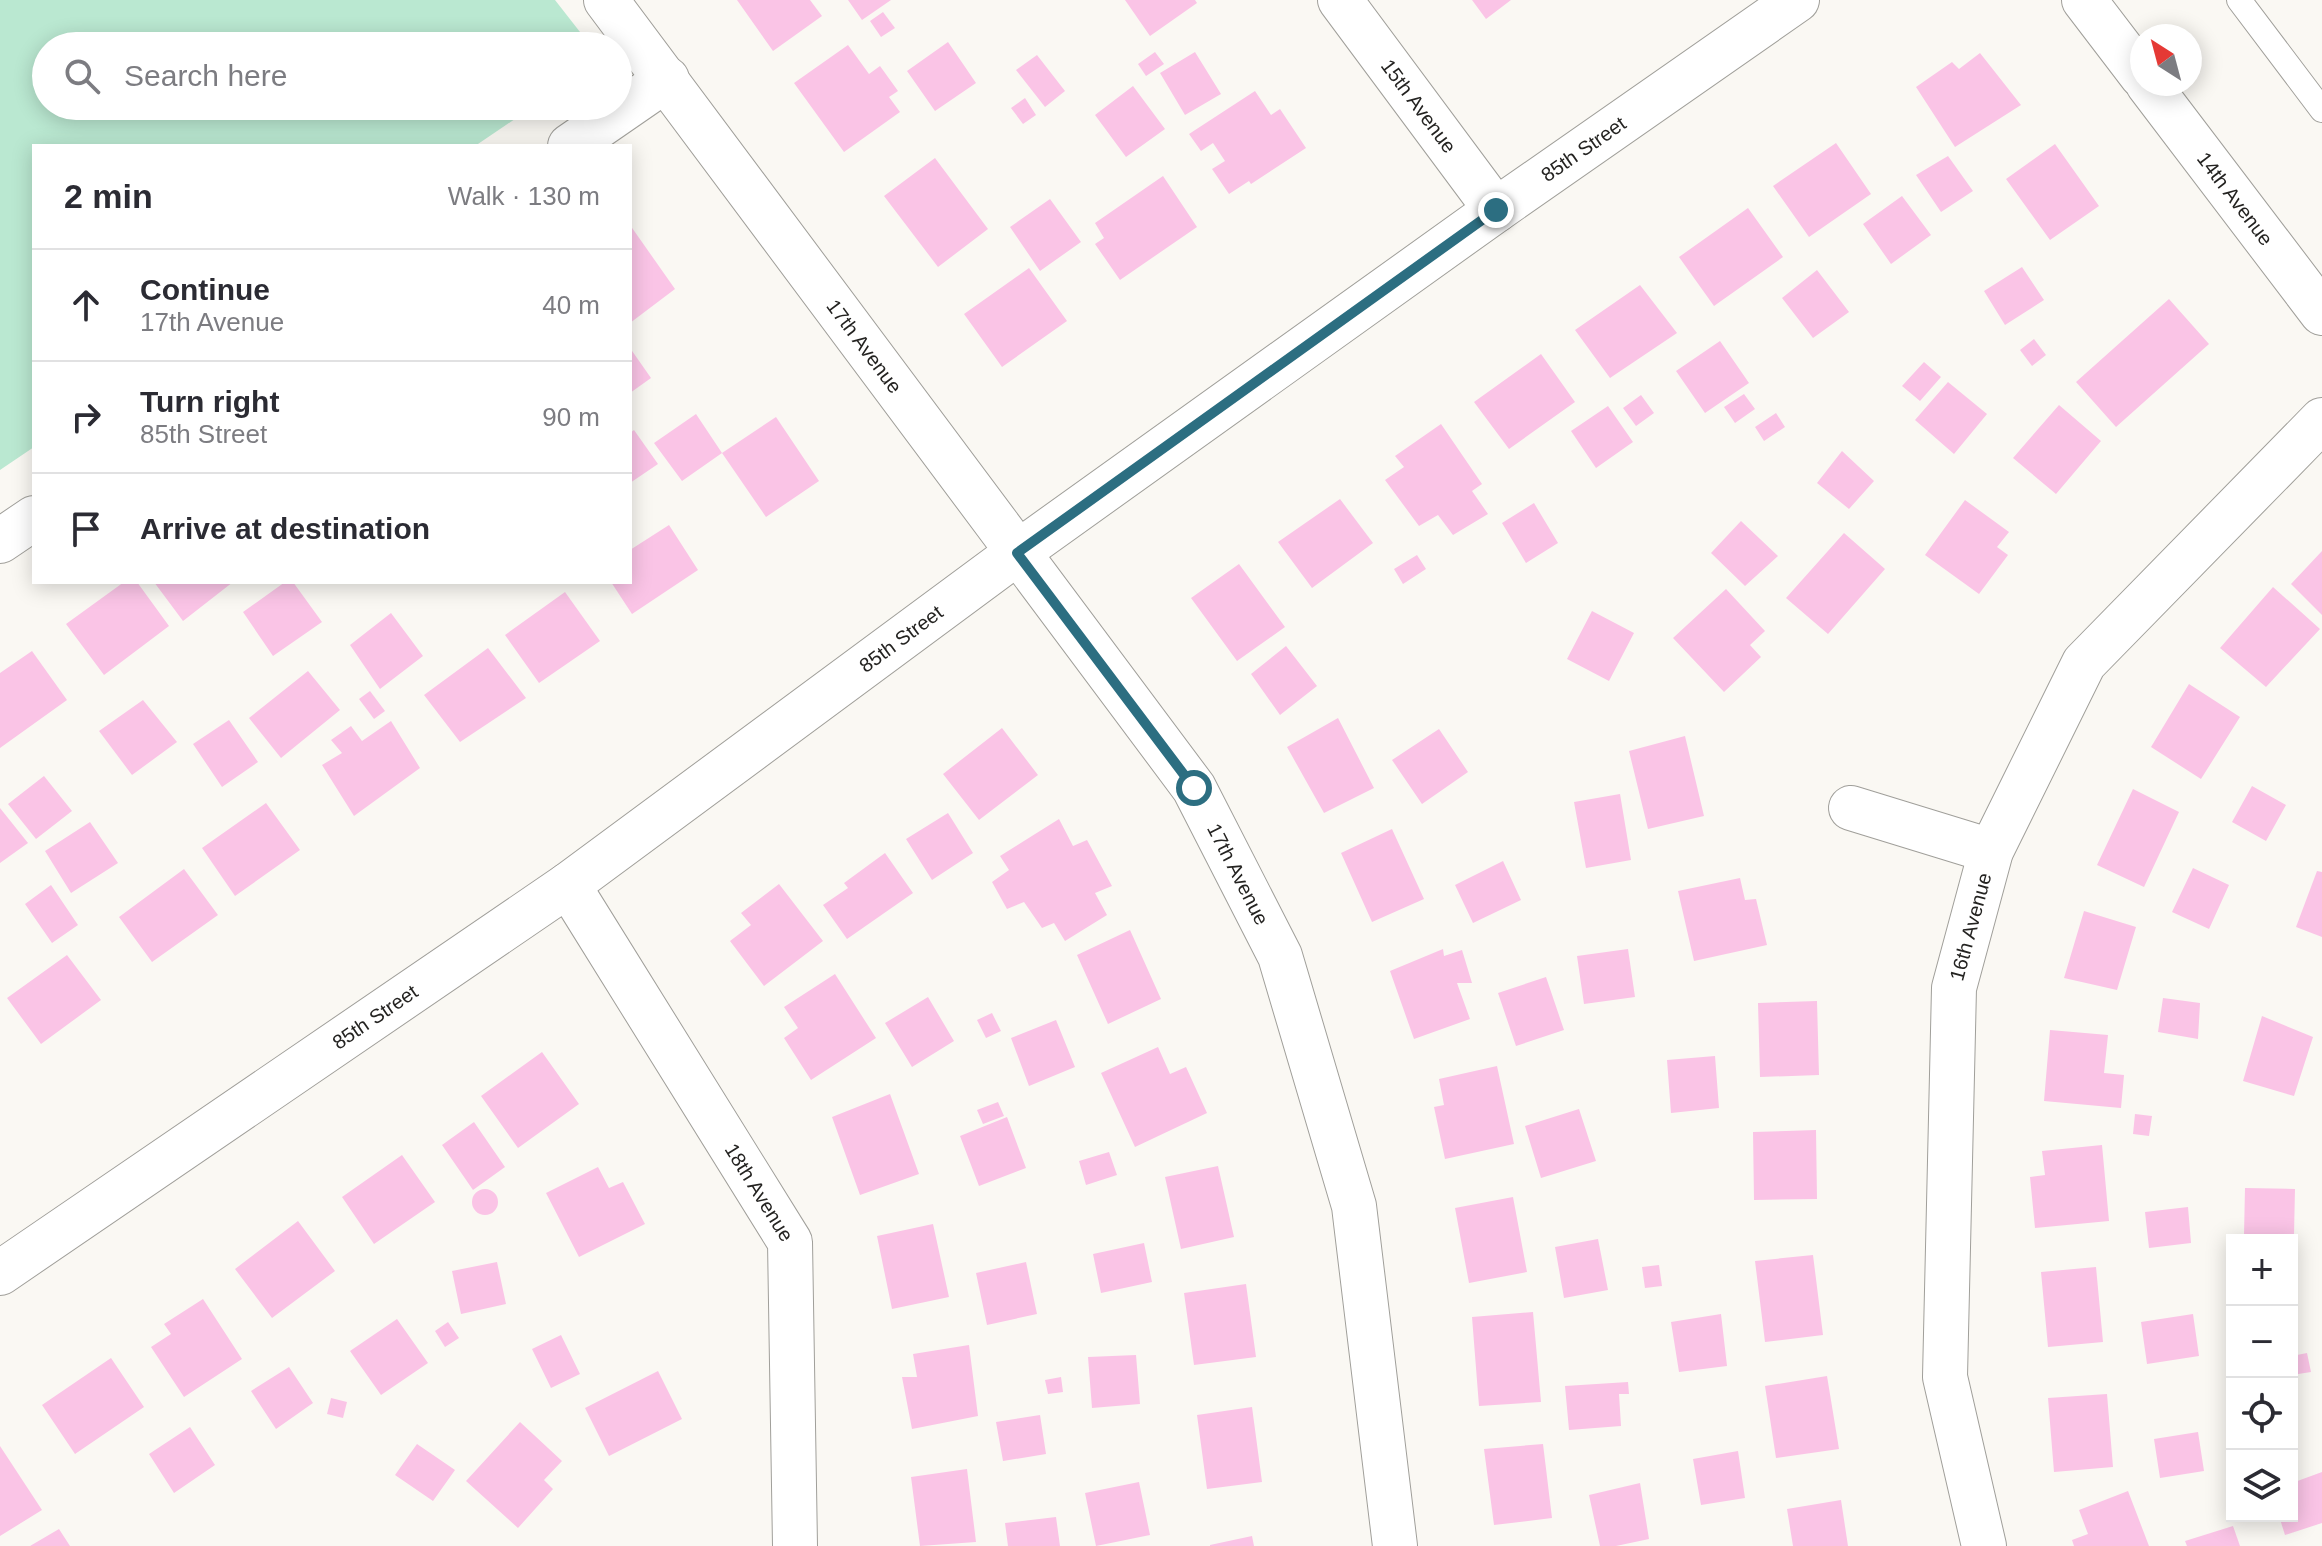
<!DOCTYPE html>
<meta charset="utf-8">
<style>
:root{--surface:#fff;--page:#f2f2f3;--text:#2b2b33;--muted:#7c7c81;--line:#e1e1e2}
body{margin:0;font-family:Helvetica,sans-serif;background:var(--page);color:var(--text)}
.controls{position:absolute;right:24px;bottom:24px;display:grid;overflow:hidden;border-radius:0px;box-shadow:0 4px 20px #0003}
.controls button{width:72px;height:72px;display:grid;place-items:center;padding:0;border:0;border-bottom:2px solid var(--line);background:var(--surface);color:var(--text);font:40px sans-serif}
.compass{position:absolute;left:2130px;top:24px;width:72px;height:72px;border-radius:50%;background:var(--surface);box-shadow:0 4px 20px #0003;rotate:324deg}
.stop{position:absolute;width:24px;height:24px;margin:-18px;border:6px solid #2c6e81;border-radius:50%;background:#fff}
.stop.end{background:#2c6e81;border-color:#fff;box-shadow:0 2px 8px #0008}
.list{margin:0;padding:0;list-style:none}
h2{display:flex;justify-content:space-between;align-items:center;height:104px;margin:0;padding:0 32px;font-size:34px}
h2 small{font-size:26px;font-weight:400;color:var(--muted)}
.list li{display:grid;grid-template-columns:52px 1fr auto;gap:24px;align-items:center;box-sizing:border-box;height:112px;padding:0 32px;border-top:2px solid var(--line)}
.list b{display:block;font-size:30px;white-space:nowrap}
.list p{margin:0;font-size:26px;white-space:nowrap;color:var(--muted)}
.list em{font-size:26px;font-style:normal;color:var(--muted)}
.icon{flex:none;width:44px;height:44px;fill:none;stroke:currentColor;stroke-width:2;stroke-linecap:round;stroke-linejoin:round}
.map{position:relative;flex:none;width:2322px;height:1546px;overflow:hidden}
.search{position:absolute;background:var(--surface);box-shadow:0 4px 20px #0003;left:32px;top:32px;width:600px;height:88px;display:flex;align-items:center;gap:20px;box-sizing:border-box;padding:0 28px;border-radius:44px;color:var(--muted);font-size:30px}
.panel{position:absolute;background:var(--surface);box-shadow:0 4px 20px #0003;left:32px;top:144px;width:600px;height:440px;border-radius:0px}
.map>svg:first-child{display:block}
.green{fill:#bae8d1}
.building{fill:#fac4e6}
.lines{fill:none;stroke-linecap:round;stroke-linejoin:round}
.lane-casing{stroke:#a09f9a;stroke-width:26}
.street-casing{stroke:#a09f9a;stroke-width:46}
.secondary-casing{stroke:#a09f9a;stroke-width:46}
.lane{stroke:#fff;stroke-width:24}
.street{stroke:#fff;stroke-width:44}
.secondary{stroke:#fff;stroke-width:44}
.route{stroke:#2c6e81;stroke-width:10}
.labels{text-anchor:middle;stroke-width:8;stroke-linejoin:round;paint-order:stroke}
.street-label{font-size:20px;fill:#242321;stroke:#faf8f3}
</style>
<div class="map">
<svg width="2322" height="1546" viewBox="0 0 2322 1546">
<rect width="100%" height="100%" fill="#faf8f3"/>
<!-- green -->
<path class="green" d="M0,0H555L580,32L577,46H46V106H534L475,146H34V447L0,470Z"/>
<!-- building -->
<path class="building" d="M737,0H810L822,16L773,51Z
M848,0H891L862,20Z
M1125,0H1195L1197,3L1150,36Z
M1472,0H1511L1486,19Z
M883,12L895,28L881,37L870,21Z
M948,42L976,83L935,111L907,71Z
M848,45L869,74L880,66L898,91L889,97L900,112L844,152L794,83Z
M1155,52L1164,64L1146,76L1138,64Z
M1195,52L1221,94L1185,115L1160,73Z
M1980,53L2021,105L1955,147L1916,87L1952,62L1959,69Z
M1037,55L1065,91L1045,107L1016,70Z
M1133,86L1165,129L1126,157L1095,115Z
M1255,91L1271,115L1280,109L1306,148L1251,184L1249,181L1229,194L1212,169L1225,161L1213,143L1201,151L1189,134Z
M1025,98L1036,115L1023,124L1011,108Z
M1836,143L1871,194L1809,237L1773,186Z
M2055,144L2099,206L2050,240L2006,179Z
M1948,156L1973,191L1941,212L1916,175Z
M935,158L988,229L938,267L884,196Z
M1163,176L1197,227L1120,280L1095,244L1104,238L1095,223Z
M1902,196L1931,235L1891,264L1863,224Z
M1050,199L1081,242L1040,271L1010,227Z
M1748,208L1783,257L1714,306L1679,257Z
M630,225L675,289L630,323Z
M2022,267L2044,300L2005,325L1984,291Z
M1029,268L1067,321L1002,367L964,314Z
M1817,270L1849,312L1813,338L1782,298Z
M1640,285L1677,333L1610,378L1575,330Z
M2169,299L2209,344L2116,427L2076,382Z
M2034,339L2046,355L2032,366L2020,350Z
M1720,341L1749,383L1705,413L1676,371Z
M630,348L651,378L630,393Z
M1541,354L1575,402L1509,449L1474,402Z
M1924,362L1941,377L1920,401L1902,386Z
M1948,382L1987,414L1954,454L1915,420Z
M1744,394L1755,409L1735,423L1724,407Z
M1641,395L1654,413L1636,426L1623,408Z
M2059,405L2101,441L2056,494L2013,458Z
M1608,406L1633,442L1596,468L1571,431Z
M1776,413L1785,427L1764,441L1755,427Z
M696,414L722,453L682,481L654,443Z
M776,417L819,481L766,517L722,453Z
M1441,424L1482,484L1472,491L1488,514L1453,535L1438,515L1419,526L1385,480L1404,467L1395,456Z
M634,430L658,464L630,483V433Z
M1842,451L1874,481L1849,509L1817,483Z
M1340,499L1373,543L1312,588L1278,542Z
M1965,500L2009,532L1997,547L2008,555L1979,594L1925,555Z
M1534,503L1558,543L1526,563L1502,523Z
M1741,521L1778,556L1745,586L1711,553Z
M669,525L698,570L632,614L611,582H630V550Z
M1844,533L1885,569L1828,634L1786,598Z
M2322,551V615L2291,584Z
M1417,555L1426,569L1403,584L1394,569Z
M1239,564L1285,627L1237,661L1191,598Z
M124,582H137L169,626L104,675L66,624Z
M154,582H233L183,621Z
M285,582H293L322,622L273,656L243,612Z
M2273,587L2320,629L2266,687L2220,648Z
M1726,589L1765,631L1750,645L1761,657L1724,692L1673,638Z
M565,592L600,641L539,683L505,635Z
M1592,611L1634,633L1609,681L1567,659Z
M391,613L423,656L380,689L350,645Z
M1286,646L1317,686L1280,715L1251,674Z
M488,648L526,698L460,742L424,695Z
M32,651L67,700L0,748V673Z
M308,671L340,710L281,758L249,718Z
M2189,684L2240,717L2201,779L2151,747Z
M370,691L385,711L374,719L359,699Z
M143,700L177,742L132,775L99,731Z
M1338,718L1374,788L1324,813L1287,747Z
M229,720L258,762L222,787L193,744Z
M391,721L420,768L354,816L322,765L342,753L331,740L351,726L362,741Z
M1002,728L1038,775L979,820L943,774Z
M1439,729L1468,772L1422,804L1392,760Z
M1685,736L1704,816L1648,829L1629,751Z
M44,776L72,811L36,839L8,804Z
M2252,786L2286,805L2266,841L2232,822Z
M2133,789L2179,812L2144,887L2097,865Z
M1620,794L1631,860L1586,868L1574,802Z
M266,803L300,850L235,896L202,848Z
M0,808L28,843L0,863Z
M948,813L973,853L932,880L906,839Z
M1059,819L1073,846L1087,840L1112,886L1095,893L1107,915L1065,941L1054,923L1042,928L1024,902L1007,909L992,882L1009,870L1000,856Z
M90,822L118,863L71,893L45,851Z
M1392,829L1424,899L1372,922L1341,853Z
M885,853L913,893L847,939L823,905L848,888L844,883Z
M1503,861L1521,900L1473,923L1455,885Z
M2193,868L2229,885L2209,929L2172,912Z
M184,869L218,915L152,962L119,917Z
M2317,871L2322,872V937L2296,927Z
M1740,878L1745,900L1756,899L1767,945L1694,961L1678,891Z
M779,884L823,941L764,986L730,941L751,925L741,913Z
M51,885L78,925L52,943L25,904Z
M2084,911L2136,927L2117,990L2064,978Z
M1130,930L1161,999L1108,1024L1077,955Z
M1443,949L1444,956L1462,950L1472,983H1457L1470,1019L1414,1039L1390,971Z
M1628,949L1635,997L1584,1004L1577,956Z
M67,955L101,1000L41,1044L7,998Z
M835,974L876,1038L811,1080L784,1038L798,1028L784,1007Z
M1546,977L1564,1030L1516,1046L1498,993Z
M928,997L954,1041L912,1067L885,1023Z
M2163,998L2200,1003L2198,1039L2158,1032Z
M1817,1001L1819,1075L1760,1077L1758,1003Z
M992,1013L1001,1031L986,1038L977,1020Z
M2262,1016L2313,1037L2294,1096L2243,1081Z
M1056,1020L1075,1067L1029,1086L1011,1038Z
M2050,1030L2108,1035L2104,1073L2124,1075L2121,1108L2044,1101Z
M1158,1047L1170,1074L1186,1067L1207,1113L1135,1147L1101,1073Z
M542,1052L579,1104L518,1148L481,1096Z
M1715,1056L1719,1108L1671,1113L1667,1060Z
M1497,1066L1514,1144L1445,1159L1434,1107L1444,1105L1439,1079Z
M890,1094L919,1174L860,1195L832,1117Z
M998,1102L1004,1116L983,1124L977,1110Z
M1579,1109L1596,1161L1541,1178L1525,1126Z
M2135,1114L2152,1116L2149,1136L2133,1134Z
M1007,1117L1026,1168L979,1186L960,1136Z
M474,1122L505,1167L473,1190L442,1145Z
M1816,1130L1817,1199L1754,1200L1753,1132Z
M2102,1145L2109,1221L2035,1228L2030,1177L2045,1175L2042,1151Z
M1109,1152L1117,1175L1086,1185L1079,1161Z
M402,1155L435,1202L374,1244L342,1197Z
M1218,1166L1234,1237L1181,1249L1165,1177Z
M598,1167L609,1188L623,1182L645,1224L579,1257L546,1193Z
M2245,1188L2295,1189L2294,1235H2244Z
M472 1202a13 13 0 1 1 26 0a13 13 0 1 1-26 0Z
M1513,1197L1527,1272L1469,1283L1455,1208Z
M2188,1207L2191,1243L2149,1248L2145,1212Z
M298,1221L335,1271L272,1318L235,1269Z
M933,1224L949,1297L892,1309L877,1236Z
M1598,1239L1608,1290L1564,1298L1555,1247Z
M1144,1243L1152,1282L1101,1293L1093,1254Z
M1813,1255L1823,1335L1765,1342L1755,1261Z
M497,1262L506,1304L461,1314L452,1271Z
M1026,1262L1037,1314L987,1325L976,1273Z
M1659,1265L1662,1286L1645,1288L1642,1267Z
M2096,1267L2103,1342L2048,1347L2041,1272Z
M1246,1284L1256,1357L1194,1365L1184,1293Z
M203,1299L242,1359L184,1397L151,1347L171,1334L164,1324Z
M1533,1312L1541,1402L1479,1406L1472,1317Z
M1721,1314L1727,1366L1679,1372L1671,1322Z
M2193,1314L2199,1356L2147,1364L2141,1322Z
M397,1319L428,1363L381,1395L350,1351Z
M448,1322L459,1338L445,1347L435,1331Z
M561,1335L580,1374L551,1388L532,1349Z
M969,1345L978,1416L912,1429L902,1377H917L913,1354Z
M2307,1353L2311,1372L2292,1375V1356Z
M1136,1355L1140,1404L1092,1408L1088,1357Z
M111,1358L144,1407L75,1454L42,1405Z
M289,1367L313,1403L276,1429L251,1391Z
M658,1371L682,1419L609,1456L585,1408Z
M1827,1376L1839,1449L1776,1458L1765,1386Z
M1061,1377L1063,1392L1048,1394L1045,1380Z
M1628,1382L1629,1394H1619L1621,1426L1569,1430L1565,1386Z
M2107,1394L2113,1467L2054,1472L2048,1398Z
M331,1398L347,1402L343,1418L327,1414Z
M1252,1407L1262,1482L1207,1489L1197,1415Z
M1040,1415L1046,1454L1003,1461L996,1422Z
M520,1422L562,1461L544,1480L553,1489L518,1528L466,1481Z
M190,1427L215,1465L174,1493L149,1454Z
M2198,1432L2204,1471L2160,1478L2154,1439Z
M417,1444L455,1470L433,1501L395,1475Z
M1543,1444L1552,1518L1494,1525L1484,1449Z
M0,1446L42,1510L0,1536Z
M1738,1451L1745,1498L1701,1505L1693,1459Z
M967,1469L976,1542L920,1546L911,1477Z
M2322,1472V1523L2285,1535L2279,1516H2292V1483Z
M1139,1482L1150,1535L1096,1546L1085,1493Z
M1640,1483L1649,1539L1616,1546H1600L1589,1495Z
M2128,1491L2149,1546H2074L2072,1540L2088,1534L2079,1510Z
M1841,1500L1848,1546H1793L1787,1509Z
M1056,1517L1060,1546H1008L1005,1523Z
M2233,1526L2240,1546H2187L2185,1541Z
M59,1529L70,1546H30Z
M1252,1536L1254,1546H1210V1545Z"/>
<g class="lines">
<defs>
<path id="lane" d="M2239,0L2322,110"/>
<g id="street">
<path id="s1" d="M606,0L1194,788L1280,956L1354,1206L1395,1546"/>
<path id="s2" d="M1340,0L1496,210"/>
<path d="M2084,0L2142,76"/>
<path id="s3" d="M2148,84L2322,313"/>
<path d="M570,146L667,79"/>
<path d="M0,541L34,518"/>
<path d="M1851,808L1991,851"/>
<path id="s4" d="M568,885L790,1242L795,1546"/>
<path id="s5" d="M1984,1546L1945,1377L1954,988L1991,851L2084,663L2322,420"/>
</g>
<g id="secondary">
<path id="s6" d="M0,1273L568,885L1017,553L1496,210L1797,0"/>
</g>
</defs>
<!-- lane casing -->
<use href="#lane" class="lane-casing"/>
<!-- street casing -->
<use href="#street" class="street-casing"/>
<!-- secondary casing -->
<use href="#secondary" class="secondary-casing"/>
<!-- lane -->
<use href="#lane" class="lane"/>
<!-- street -->
<use href="#street" class="street"/>
<!-- secondary -->
<use href="#secondary" class="secondary"/>
</g>
<g class="lines">
<!-- route -->
<path class="route" d="M1194,788L1017,553L1496,210"/>
</g>
<g class="labels">
<!-- street labels -->
<g class="street-label">
<text dy="7" stroke="none"><textPath href="#s2" startOffset="132">15th Avenue</textPath></text>
<text dy="7" stroke="none"><textPath href="#s6" startOffset="1942">85th Street</textPath></text>
<text dy="7" stroke="none"><textPath href="#s3" startOffset="144">14th Avenue</textPath></text>
<text dy="7" stroke="none"><textPath href="#s1" startOffset="432">17th Avenue</textPath></text>
<text dy="7" stroke="none"><textPath href="#s6" startOffset="1102">85th Street</textPath></text>
<text dy="7" stroke="none"><textPath href="#s1" startOffset="1080">17th Avenue</textPath></text>
<text dy="7" stroke="none"><textPath href="#s5" startOffset="626">16th Avenue</textPath></text>
<text dy="7" stroke="none"><textPath href="#s6" startOffset="454">85th Street</textPath></text>
<text dy="7" stroke="none"><textPath href="#s4" startOffset="362">18th Avenue</textPath></text>
</g>
</g>
</svg>
<div class="controls">
<button>+</button>
<button>−</button>
<button><svg class="icon" aria-label="locate" viewBox="0 0 24 24"><circle cx="12" cy="12" r="6"/><path d="M12 2v4M12 18v4M2 12h4M18 12h4"/></svg></button>
<button><svg class="icon" aria-label="layers" viewBox="0 0 24 24"><path d="M12 4l9 5-9 5-9-5zM3 14l9 5 9-5"/></svg></button>
</div>
<svg class="compass" viewBox="-18 -18 36 36"><path d="M0-13l5 13h-10z" fill="#e53935"/><path d="M0 13l5-13h-10z" fill="#7c7c81"/></svg>
<div class="stop" style="left:1194px;top:788px"></div>
<div class="stop end" style="left:1496px;top:210px"></div>
<div class="search"><svg class="icon" aria-label="search" viewBox="0 0 24 24"><circle cx="10" cy="10" r="6"/><path d="M15 15l6 6"/></svg>Search here</div>
<section class="panel">
<h2>2 min<small>Walk · 130 m</small></h2>
<ul class="list">
<li><svg class="icon" aria-label="ahead" viewBox="0 0 24 24"><path d="M12 20V5M6 11l6-6 6 6"/></svg><div><b>Continue</b><p>17th Avenue</p></div><em>40 m</em></li>
<li><svg class="icon" aria-label="right" viewBox="0 0 24 24"><path d="M7 20v-9h11M14 6l5 5-5 5"/></svg><div><b>Turn right</b><p>85th Street</p></div><em>90 m</em></li>
<li><svg class="icon" aria-label="arrive" viewBox="0 0 24 24"><path d="M6 21V4h12l-3 4 3 4H6"/></svg><div><b>Arrive at destination</b></div></li>
</ul>
</section>
</div>
